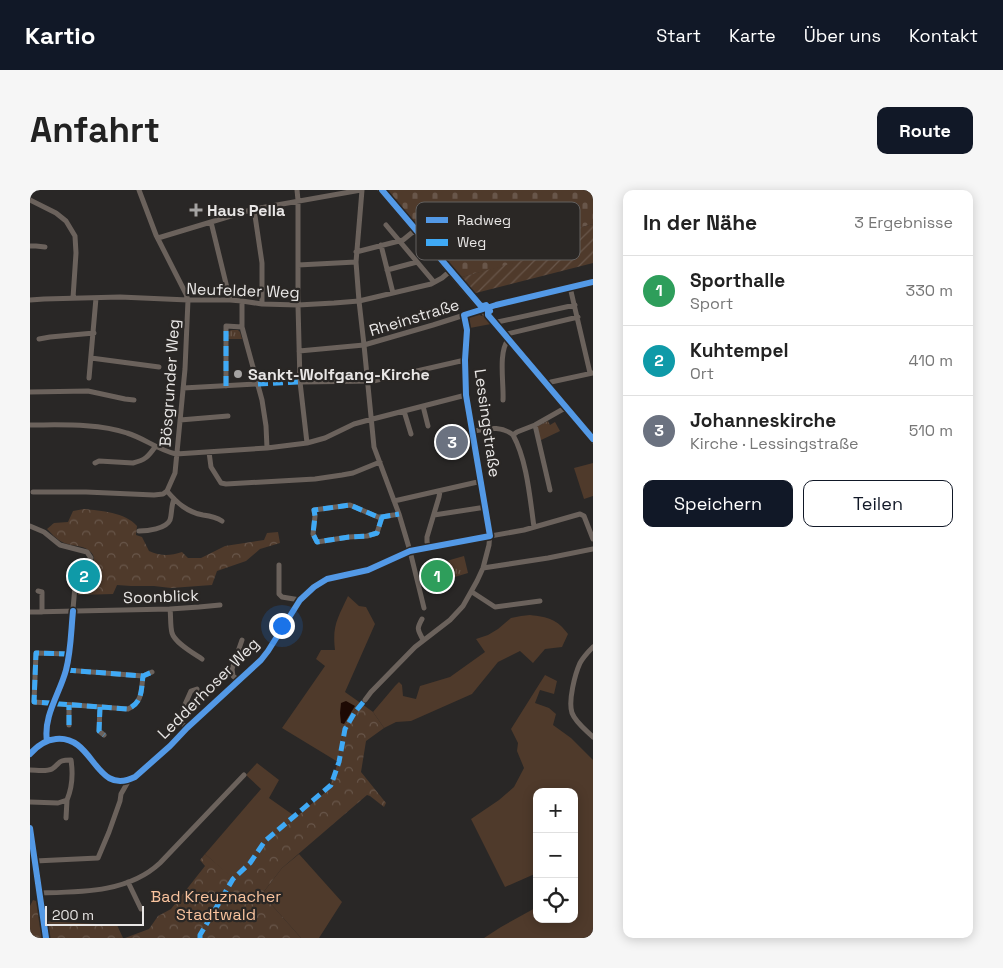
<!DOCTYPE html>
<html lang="de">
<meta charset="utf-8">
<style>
:root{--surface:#fff;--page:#f6f6f6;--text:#222;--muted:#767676;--line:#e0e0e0;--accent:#111827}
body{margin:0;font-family:"Space Grotesk",sans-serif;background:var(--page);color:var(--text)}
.controls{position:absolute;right:15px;bottom:15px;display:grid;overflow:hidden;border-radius:10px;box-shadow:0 2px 12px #0003}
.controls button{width:45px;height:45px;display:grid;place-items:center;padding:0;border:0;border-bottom:1px solid var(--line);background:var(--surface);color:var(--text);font:25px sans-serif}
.scale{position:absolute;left:15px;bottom:12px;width:99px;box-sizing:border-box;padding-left:5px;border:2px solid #e8e6e5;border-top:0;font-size:14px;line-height:18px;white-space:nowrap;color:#e8e6e5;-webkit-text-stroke:4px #2a2725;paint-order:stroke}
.you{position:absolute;left:251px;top:435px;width:18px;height:18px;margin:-12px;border:4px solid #fff;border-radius:50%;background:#1a73e8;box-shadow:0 0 0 8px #1a73e833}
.badge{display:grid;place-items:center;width:32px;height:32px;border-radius:50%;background:var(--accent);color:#fff;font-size:16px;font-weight:700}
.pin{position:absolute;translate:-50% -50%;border:2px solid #fff;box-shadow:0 1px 5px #0006}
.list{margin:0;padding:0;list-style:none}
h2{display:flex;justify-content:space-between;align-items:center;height:65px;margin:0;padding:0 20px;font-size:21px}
h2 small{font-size:16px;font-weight:400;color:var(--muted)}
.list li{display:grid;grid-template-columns:32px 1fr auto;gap:15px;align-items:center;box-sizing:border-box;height:70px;padding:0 20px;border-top:1px solid var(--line)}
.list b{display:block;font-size:19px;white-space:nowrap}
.list p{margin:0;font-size:16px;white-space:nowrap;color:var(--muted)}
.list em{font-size:16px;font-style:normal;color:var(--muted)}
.actions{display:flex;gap:10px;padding:15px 20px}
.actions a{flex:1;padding:11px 0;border:1px solid var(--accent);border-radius:10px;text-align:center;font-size:18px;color:var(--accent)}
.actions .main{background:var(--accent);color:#fff}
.icon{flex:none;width:28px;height:28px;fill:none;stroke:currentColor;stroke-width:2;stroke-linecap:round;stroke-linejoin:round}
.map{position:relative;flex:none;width:563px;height:748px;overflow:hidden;border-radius:10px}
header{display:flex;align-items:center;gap:30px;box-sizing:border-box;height:70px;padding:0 25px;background:var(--accent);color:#fff}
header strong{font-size:24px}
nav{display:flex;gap:28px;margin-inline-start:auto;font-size:18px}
.intro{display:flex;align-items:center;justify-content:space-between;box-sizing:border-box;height:120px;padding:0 30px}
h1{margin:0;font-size:35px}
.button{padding:12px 22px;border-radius:10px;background:var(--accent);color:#fff;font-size:18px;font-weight:700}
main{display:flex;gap:30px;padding:0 30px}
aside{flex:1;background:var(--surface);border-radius:10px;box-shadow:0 2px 12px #0003}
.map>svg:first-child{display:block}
.grass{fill:#4f3a2b}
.forest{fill:url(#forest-crowns)}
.cemetery{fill:url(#cemetery-stones)}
.park{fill:url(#park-tufts)}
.garden{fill:url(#garden-furrows)}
.water{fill:#1d0903}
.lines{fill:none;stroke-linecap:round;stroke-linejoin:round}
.minor{stroke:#6b625c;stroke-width:5}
.quiet{stroke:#3fa9f5;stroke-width:5;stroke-dasharray:10 5;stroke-linecap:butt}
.cycleway-casing{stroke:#2a2725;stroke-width:9}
.cycleway{stroke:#5399e6;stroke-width:6}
.poi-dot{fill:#a5a3a2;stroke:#2a2725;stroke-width:2}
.labels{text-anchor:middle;stroke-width:4.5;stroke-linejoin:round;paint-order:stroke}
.poi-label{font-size:16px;font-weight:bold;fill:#e8e6e5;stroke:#2a2725;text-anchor:start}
.street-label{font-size:16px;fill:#e8e6e5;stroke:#2a2725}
.park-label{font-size:16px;fill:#f9c39e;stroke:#2a2725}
.key{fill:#2a2725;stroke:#63605f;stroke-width:1}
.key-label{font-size:14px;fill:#e8e6e5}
</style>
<header>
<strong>Kartio</strong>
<nav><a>Start</a><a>Karte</a><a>Über uns</a><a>Kontakt</a></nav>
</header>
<div class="intro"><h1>Anfahrt</h1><a class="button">Route</a></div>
<main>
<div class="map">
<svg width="563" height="748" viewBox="0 0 563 748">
<defs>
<pattern id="forest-crowns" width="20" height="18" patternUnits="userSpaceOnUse" patternTransform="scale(1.25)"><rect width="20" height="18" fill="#4f3a2b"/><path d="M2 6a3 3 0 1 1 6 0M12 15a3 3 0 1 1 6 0" fill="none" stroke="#68564a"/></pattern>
<pattern id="cemetery-stones" width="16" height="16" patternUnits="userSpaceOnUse" patternTransform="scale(1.25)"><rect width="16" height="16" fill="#4f3a2b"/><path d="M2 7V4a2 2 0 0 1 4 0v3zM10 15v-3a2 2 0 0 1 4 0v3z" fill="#68564a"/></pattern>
<pattern id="park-tufts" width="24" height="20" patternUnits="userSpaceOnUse" patternTransform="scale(1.25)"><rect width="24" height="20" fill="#4f3a2b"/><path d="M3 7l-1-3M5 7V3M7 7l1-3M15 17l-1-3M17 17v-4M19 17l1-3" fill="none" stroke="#68564a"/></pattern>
<pattern id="garden-furrows" width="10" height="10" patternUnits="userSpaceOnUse" patternTransform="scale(1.25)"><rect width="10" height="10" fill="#4f3a2b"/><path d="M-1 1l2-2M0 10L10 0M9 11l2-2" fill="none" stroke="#68564a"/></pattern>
</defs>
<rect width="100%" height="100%" fill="#292726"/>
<!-- grass -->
<path class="grass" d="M449,123L451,126L453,125L461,134L440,138L439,127Z
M563,273V306L554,309L544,278Z
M318,406L329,416L336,417L345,434L315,502L332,514L324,521L314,537L308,572L252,538L295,476L286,469L291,460H305C302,435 308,428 318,406Z
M500,425C518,427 527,429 538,444L532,457L515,459L503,473L490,461L468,472L442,504L381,531L366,532L354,538L343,522L365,496L369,492L372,495L373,506L386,509L390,496L420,487L455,462L446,449L458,445L468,439L481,428L491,426Z
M515,485L527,491L524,504L510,500L505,513L519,518L526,524L523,535L541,548L563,570V748H454L471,737L507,717V729H544V602H507V683L475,697L441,629L469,610L484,597L494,578L487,561L488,553L481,539Z
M227,573L249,590L239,608L266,627L237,652L221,674L202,688L175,664L231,599L216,585Z
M269,664L312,712L289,748H271L232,704L252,678Z"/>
<!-- forest -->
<path class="forest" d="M54,319C71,321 95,322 107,336L106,345L112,347L119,361C130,366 140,366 152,362L158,368H171L195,356L234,350L237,343L248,342L250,353L230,359L216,371L187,381L182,395L141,398L124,396H101L87,395L83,404L48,405C48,399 47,391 50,386C54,378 68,376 63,365C57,354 41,357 32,352C26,349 21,343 17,339L24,333L38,332L43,321Z
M332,514L343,522L354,538L336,551L331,582L356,613L354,617L340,606L337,605L252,678L232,704L271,748H95L119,739L128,726L141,719L175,676L170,670L175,664L202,687L221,674L237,652L299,599L308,572L314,537L324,521Z
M3,710L9,712L11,731L87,735L93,748H0V716Z"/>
<!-- cemetery -->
<path class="cemetery" d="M355,0H563V34L523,45L527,63L520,64L428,88Z"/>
<!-- park -->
<path class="park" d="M201,140H208L210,142L212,149H197V143Z
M518,231L520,235L525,232L530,241L509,251L506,237Z
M434,366L438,383L418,389L413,372Z"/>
<!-- garden -->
<path class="garden" d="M563,34V73L442,104L428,88L520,63H527L522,45Z"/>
<!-- water -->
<path class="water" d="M316,511L325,516L314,534L311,533L310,523L311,513Z"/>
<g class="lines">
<!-- minor -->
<path class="minor" d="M109,0L126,45L156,104L158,110L155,179L145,283L137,301
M267,0L268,10V115L270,192L277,253
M332,0L326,72L329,111L334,155L344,257L369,324L380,361L394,418
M350,0L563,251
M0,10L26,23L36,31L45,46L46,63L43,108
M224,19L232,73V114
M181,32L200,110
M356,35L404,92
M128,48L224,19L331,0
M351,55L363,103
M0,56H6L15,57
M326,62L373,50L384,41
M268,75L326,72
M357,80L387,72
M540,97L560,183
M0,110L14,109L90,107L158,110H200L212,111L232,114L268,115L304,113L329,111L401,94L412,88L419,82
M212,111V137L232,210L236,236L237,258
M463,133L545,115
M473,145L548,127
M9,149L20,147L64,143
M269,161L334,155L403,135L466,115L563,92
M61,168L129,177
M59,188L66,108
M270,192L343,191L435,170
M196,196V136L212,137
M516,196L521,192L563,183
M153,198L228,194
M0,202L58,201L95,209L104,210
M473,210C474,195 468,162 478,150
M393,216L398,236
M374,221L381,244
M150,230L198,226
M0,235C31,235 68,233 97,243C114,248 128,260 146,264L237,258L277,253L295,248L324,234L335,231L436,205
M505,235L520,300
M443,241C457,239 471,235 483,245L487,242L505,235L535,218
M483,245C497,270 500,309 504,337
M179,262L181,277L191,293L196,294L285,289L312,285L323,283L350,272
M65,273L69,271L103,273C115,270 118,267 125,257
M137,301C147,313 157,322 173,325C180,326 186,327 192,331
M410,301L409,307L397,347V352L399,357L494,340L550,324L554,326L563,349
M3,302H56L124,305L133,304L137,301
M364,311L452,291
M404,325L456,317
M352,327L347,343L337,346L319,347L287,352L283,344L285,326L284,320L320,315L348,327H352L369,324
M0,336L14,342L30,355L57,362L61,368L59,374L50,380L46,385L39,464L33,488L17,534V551
M109,341C117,341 136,339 140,330C142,324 141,316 144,309
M249,375V404L252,407L270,410
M453,378L518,368L563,359
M8,401L12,402V422
M442,402L465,417L510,411
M140,419C141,426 140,435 142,443C145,453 163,463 172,469
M0,422L140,419L169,417L190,415
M392,429C386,440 388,439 393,450
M563,457C558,462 554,466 550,473C545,484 538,511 542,523C546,533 556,540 563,547
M39,464L6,463L4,512L98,519C113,512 111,500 113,486
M36,480L113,486L122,482
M209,491L203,486L202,479L212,450
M335,510L341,502L385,457L420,430L433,416L447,391L453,378L459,355L460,341L436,205L435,170L437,140L434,125
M70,517L69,541L74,545
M39,535V515
M157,538C156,537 152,534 152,532C149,525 158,508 161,501L167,499
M0,564C7,556 15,550 26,549C65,545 64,607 105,587L140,556L157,538L231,470L238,461L270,410L284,397L297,389L338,380L380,361
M0,580C6,580 16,582 22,579C31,573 27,570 41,570C43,583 42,598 37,610L28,613L0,612
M36,628L37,610
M0,638L16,748
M5,671L68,668L79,642L90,611L91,604L99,590
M98,692L111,719
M9,703C50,702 98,703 130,673L214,585"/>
<!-- quiet -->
<path class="quiet" d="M228,194L270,192
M196,196V136
M352,327L347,343L337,346L319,347L287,352L283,344L285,326L284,320L320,315L348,327H352L369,324
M39,464L6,463L4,512L98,519C113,512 111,500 113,486
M36,480L113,486L122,482
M70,517L69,541L74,545
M39,535V515
M170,748V745L203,689L220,673L235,651L301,595L309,572L315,539L325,522L335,510"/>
<defs>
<path id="cycleway" d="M352,0L450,115L453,116L456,115L460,121L458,122V125L563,249
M17,551C13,526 30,503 36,480C41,461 41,441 43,421
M0,564C7,556 15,550 26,549C65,545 64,607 105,587L140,556L157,538L231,470L238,461L270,410L284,397L297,389L338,380L380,361L460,346L436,205L435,170L437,140L434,125L466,115L563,92
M0,638L16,748"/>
</defs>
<!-- cycleway casing -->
<use href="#cycleway" class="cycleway-casing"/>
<!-- cycleway -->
<use href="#cycleway" class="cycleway"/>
</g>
<!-- markers -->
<g class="poi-dot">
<path d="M163.5 12.5h5v5h5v5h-5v5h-5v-5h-5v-5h5z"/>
<circle cx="208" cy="184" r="5"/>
</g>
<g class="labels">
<!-- poi labels -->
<g class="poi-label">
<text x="177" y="26">Haus Pella</text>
<text x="218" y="190">Sankt-Wolfgang-Kirche</text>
</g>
<!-- street labels -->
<g class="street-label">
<text transform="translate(213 100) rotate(2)" y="6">Neufelder Weg</text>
<text transform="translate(384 127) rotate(-17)" y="6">Rheinstraße</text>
<text transform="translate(139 193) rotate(-86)" y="6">Bösgrunder Weg</text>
<text transform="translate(458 233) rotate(82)" y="6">Lessingstraße</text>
<text transform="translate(131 406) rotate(-2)" y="6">Soonblick</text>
<text transform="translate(178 498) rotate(-45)" y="6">Ledderhoser Weg</text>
</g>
<!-- park labels -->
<g class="park-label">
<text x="186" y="712">Bad Kreuznacher<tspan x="186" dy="18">Stadtwald</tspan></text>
</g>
</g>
<!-- legend -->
<rect x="386" y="12" width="164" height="58" rx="8" class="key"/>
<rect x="396" y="27" width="22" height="6" fill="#5399e6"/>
<rect x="396" y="49" width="22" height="7" fill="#3fa9f5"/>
<g class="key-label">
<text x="427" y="35">Radweg</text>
<text x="427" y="57">Weg</text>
</g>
</svg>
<div class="controls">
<button>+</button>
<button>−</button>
<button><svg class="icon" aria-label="locate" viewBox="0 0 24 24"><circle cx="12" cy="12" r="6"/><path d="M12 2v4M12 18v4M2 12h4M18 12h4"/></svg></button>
</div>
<div class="scale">200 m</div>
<div class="you"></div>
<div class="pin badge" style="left:407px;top:386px;background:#2e9e5b">1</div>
<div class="pin badge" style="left:54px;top:386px;background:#0f9aa8">2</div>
<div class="pin badge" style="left:422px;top:252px;background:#6b7280">3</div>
</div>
<aside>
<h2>In der Nähe<small>3 Ergebnisse</small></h2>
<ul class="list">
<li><span class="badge" style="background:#2e9e5b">1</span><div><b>Sporthalle</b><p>Sport</p></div><em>330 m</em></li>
<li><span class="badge" style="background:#0f9aa8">2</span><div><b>Kuhtempel</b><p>Ort</p></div><em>410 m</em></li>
<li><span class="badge" style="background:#6b7280">3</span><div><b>Johanneskirche</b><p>Kirche · Lessingstraße</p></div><em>510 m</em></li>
</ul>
<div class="actions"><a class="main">Speichern</a><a>Teilen</a></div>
</aside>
</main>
